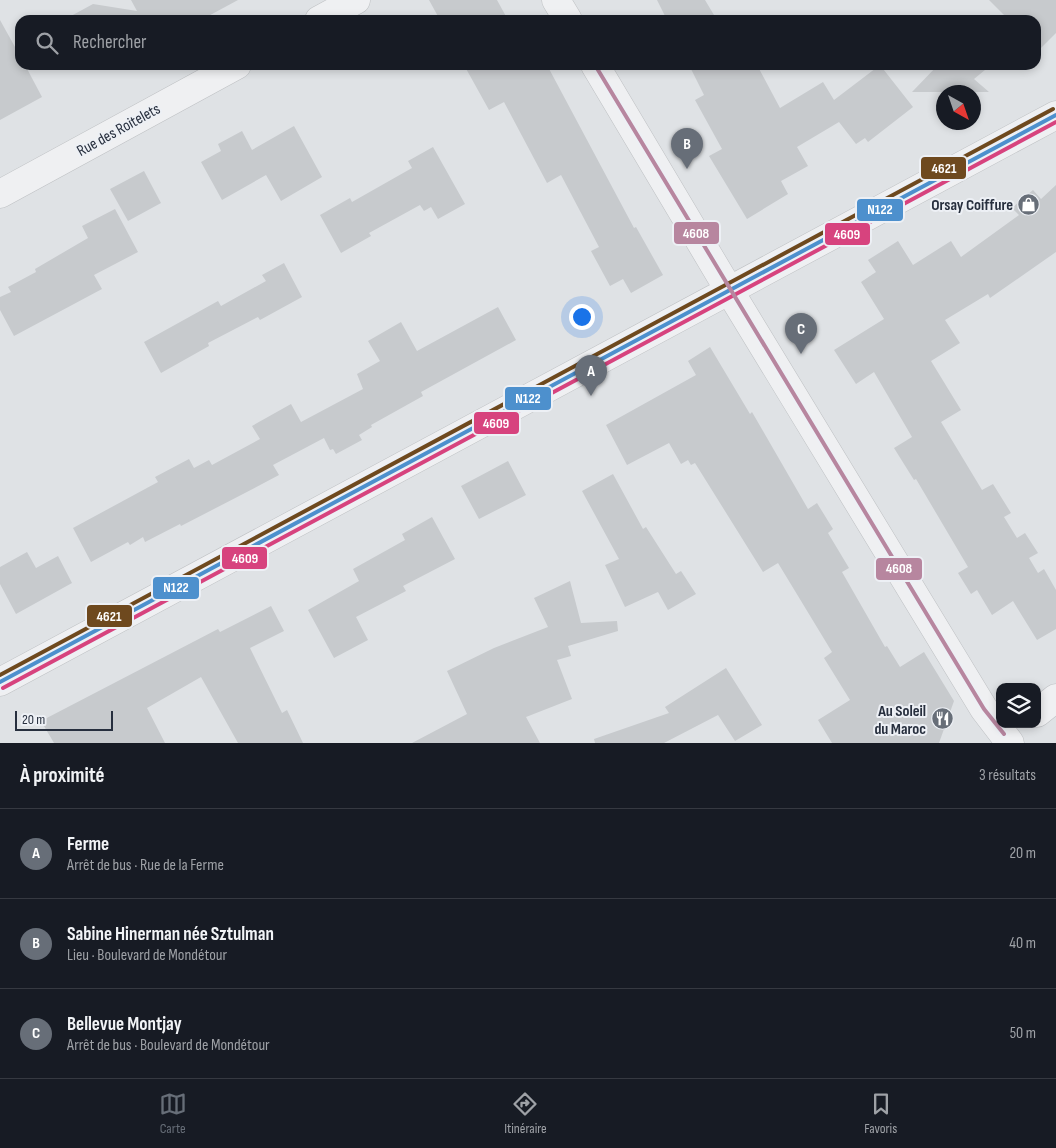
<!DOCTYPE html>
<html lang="fr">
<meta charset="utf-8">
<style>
:root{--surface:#171b24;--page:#20242c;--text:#f1f3f6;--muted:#9ea1a6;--line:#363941;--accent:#676e78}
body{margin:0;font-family:"Sofia Sans Condensed",sans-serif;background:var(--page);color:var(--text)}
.controls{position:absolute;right:15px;bottom:15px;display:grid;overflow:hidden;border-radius:10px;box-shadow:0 2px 8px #0003}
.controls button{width:45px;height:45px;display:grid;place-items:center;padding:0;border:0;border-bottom:1px solid var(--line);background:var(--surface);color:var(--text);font:25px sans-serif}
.compass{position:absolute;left:936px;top:85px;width:45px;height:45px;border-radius:50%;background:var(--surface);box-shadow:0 2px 8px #0003;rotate:140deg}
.scale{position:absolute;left:15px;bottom:12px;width:98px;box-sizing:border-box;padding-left:5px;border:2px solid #272f3e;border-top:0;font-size:14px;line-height:18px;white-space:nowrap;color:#272f3e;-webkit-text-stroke:4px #edf0f5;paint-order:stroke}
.you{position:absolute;left:581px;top:316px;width:18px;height:18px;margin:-12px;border:4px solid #fff;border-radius:50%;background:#1a73e8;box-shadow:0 0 0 8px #1a73e833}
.badge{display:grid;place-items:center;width:32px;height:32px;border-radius:50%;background:var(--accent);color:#fff;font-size:16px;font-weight:700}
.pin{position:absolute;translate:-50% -41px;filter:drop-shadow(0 1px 2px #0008)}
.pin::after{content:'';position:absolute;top:26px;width:18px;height:15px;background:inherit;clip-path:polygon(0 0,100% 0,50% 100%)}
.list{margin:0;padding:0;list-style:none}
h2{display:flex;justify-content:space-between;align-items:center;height:65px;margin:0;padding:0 20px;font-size:21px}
h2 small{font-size:16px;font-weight:400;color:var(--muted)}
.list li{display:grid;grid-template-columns:32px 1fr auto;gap:15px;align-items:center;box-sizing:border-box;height:90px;padding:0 20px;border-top:1px solid var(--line)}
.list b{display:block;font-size:19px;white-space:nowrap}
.list p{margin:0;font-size:16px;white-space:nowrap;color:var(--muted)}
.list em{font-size:16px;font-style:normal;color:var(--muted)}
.icon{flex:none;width:28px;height:28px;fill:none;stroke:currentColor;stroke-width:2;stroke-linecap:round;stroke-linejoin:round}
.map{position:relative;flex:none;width:1056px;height:743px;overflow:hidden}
.search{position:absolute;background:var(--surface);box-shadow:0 2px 8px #0003;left:15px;right:15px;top:15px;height:55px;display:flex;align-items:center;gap:12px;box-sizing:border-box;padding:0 18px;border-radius:15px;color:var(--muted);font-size:19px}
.sheet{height:335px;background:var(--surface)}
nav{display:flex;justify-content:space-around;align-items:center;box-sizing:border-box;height:70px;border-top:1px solid var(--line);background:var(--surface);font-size:14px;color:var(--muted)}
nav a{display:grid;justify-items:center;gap:2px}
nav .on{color:var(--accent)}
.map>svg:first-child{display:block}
.building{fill:#c7cacd}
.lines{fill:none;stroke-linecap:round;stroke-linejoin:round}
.minor-casing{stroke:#bec0c3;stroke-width:29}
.minor{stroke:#eff0f2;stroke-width:28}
.bus-1-casing{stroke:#edf0f5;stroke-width:8}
.bus-2-casing{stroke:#edf0f5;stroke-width:8}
.bus-3-casing{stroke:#edf0f5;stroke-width:8}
.bus-4-casing{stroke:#edf0f5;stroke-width:8}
.bus-1{stroke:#4d90cd;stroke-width:4}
.bus-2{stroke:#d7437e;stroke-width:4}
.bus-3{stroke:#6e491e;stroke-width:4}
.bus-4{stroke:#b7869f;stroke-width:4}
.labels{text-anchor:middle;stroke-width:4;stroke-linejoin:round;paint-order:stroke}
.street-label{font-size:16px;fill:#272f3e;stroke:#edf0f5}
.poi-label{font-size:16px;font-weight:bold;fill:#272f3e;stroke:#edf0f5;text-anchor:end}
.line-badge{stroke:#edf0f5;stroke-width:2}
.badge-label{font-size:14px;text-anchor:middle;font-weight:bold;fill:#fff}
</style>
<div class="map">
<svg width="1056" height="743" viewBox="0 0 1056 743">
<rect width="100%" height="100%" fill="#dfe2e5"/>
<!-- building -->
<path class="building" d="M131,0H238L201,20H74L71,16L93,4L137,11Z
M429,0H497L508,20H440Z
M657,0H705L717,20H667Z
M989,0H1056V33L1039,50L1036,46V20H1009Z
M0,20L20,56V65H25L42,97L0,120Z
M464,65H547L634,228L636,227L663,275L631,293L623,279L610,286L591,251L599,247L561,175L547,183L504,102L489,110Z
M689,65H757L780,108L823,82L834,100L880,65L913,107L868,142L865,138L856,144L839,122L797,147L808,166L781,181L788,194L747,219L709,156L722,149L695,100L704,95Z
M938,65H991L974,79L989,92H912Z
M294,126L322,177L281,201L266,175L222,200L201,162L221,151L218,144L242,131L252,150Z
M433,147L465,204L438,219L431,207L424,211L420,205L369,233L371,236L341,253L320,215L350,198L352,202L412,168L408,161Z
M144,171L161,203L128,221L110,189Z
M1056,185V252L990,298L988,294L945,320L960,343L931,361L961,410L941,422L982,490L993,484L1011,513L1004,517L1017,538L1025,533L1038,553L1029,558L1038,573L1044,569L1056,590V629L1037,640L1013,601L992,615L977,590L971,594L958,573L968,567L916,479L914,480L894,448L912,437L874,372L856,384L834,350L884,319L861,282L876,272L868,260L898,241L913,265L951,241L961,257L1019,215L1012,208L1033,190L1041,199Z
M115,209L138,252L94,275L102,289L14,336L0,310V297L11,292L8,287L36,272L35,269L88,238L82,226Z
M284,263L302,297L260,320L258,317L208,343L209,346L161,373L144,342L218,301L221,306L266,281L262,275Z
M498,307L516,340L421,392L423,396L371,425L372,427L359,435L362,440L336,454L333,449L330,450L324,438L273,465L279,475L243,494L181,526L180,524L145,542L143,537L130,545L128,542L91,562L73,528L158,482L155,477L189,459L194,468L209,460L212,465L260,439L252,426L291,404L301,422L363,389L357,374L380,361L368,341L401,322L417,351Z
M710,347L750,414L752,412L808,509L817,503L833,529L828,533L849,568L842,572L885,647L887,646L900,667L924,652L954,701L939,743H832L818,720L850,700L824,658L832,652L778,563L763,572L695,463L691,465L688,460L681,464L669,443L627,465L606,425L696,375L688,361Z
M508,461L526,495L479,519L461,486Z
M613,474L643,529L646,527L676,574L681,571L696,594L668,610L658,592L625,607L605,565L619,559L582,491Z
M432,517L455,559L403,586L406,591L356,617L368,640L334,658L308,610L359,581L353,569L405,540L402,534Z
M27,552L36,568L58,556L72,583L16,614L0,584V567Z
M570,581L581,623L617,621L618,631L568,646L571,656L557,660L572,699L526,717L540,743H412L467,714L447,671L494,648L548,627L534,598Z
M271,606L284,631L250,648L282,713L287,710L303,743H238L201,677L147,708L165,743H54L41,721L218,629L220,632Z
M726,668L762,725L735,741L718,715L664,743H595L594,739L669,713L665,707Z"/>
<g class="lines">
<defs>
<path id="minor" d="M556,0L568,20
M319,20L356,0
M595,65L729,290L984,709L1010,743
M0,194L237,65
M0,682L1056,115
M1037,713L1056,698"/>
</defs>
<!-- minor casing -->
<use href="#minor" class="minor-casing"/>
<!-- minor -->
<use href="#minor" class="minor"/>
<defs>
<path id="bus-1" d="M0,682L1056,115"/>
<path id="bus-2" d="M3,688L1056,122"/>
<path id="bus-3" d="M0,675L1053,109"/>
<path id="bus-4" d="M595,65L984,709L1004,734"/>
</defs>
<!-- bus-1 casing -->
<use href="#bus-1" class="bus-1-casing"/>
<!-- bus-2 casing -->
<use href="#bus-2" class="bus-2-casing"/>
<!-- bus-3 casing -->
<use href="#bus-3" class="bus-3-casing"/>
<!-- bus-4 casing -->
<use href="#bus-4" class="bus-4-casing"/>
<!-- bus-1 -->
<use href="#bus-1" class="bus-1"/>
<!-- bus-2 -->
<use href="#bus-2" class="bus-2"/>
<!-- bus-3 -->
<use href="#bus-3" class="bus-3"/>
<!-- bus-4 -->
<use href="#bus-4" class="bus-4"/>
</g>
<!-- icons -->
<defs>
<symbol id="shop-disc" viewBox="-11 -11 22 22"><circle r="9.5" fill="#676e78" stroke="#edf0f5"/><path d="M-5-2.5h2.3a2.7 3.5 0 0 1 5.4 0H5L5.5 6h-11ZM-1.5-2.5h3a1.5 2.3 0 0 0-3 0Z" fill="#fff"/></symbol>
<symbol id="restaurant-disc" viewBox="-11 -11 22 22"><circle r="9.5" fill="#676e78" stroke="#edf0f5"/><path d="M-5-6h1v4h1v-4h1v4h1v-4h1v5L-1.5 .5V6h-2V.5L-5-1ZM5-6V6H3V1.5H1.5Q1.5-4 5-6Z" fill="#fff"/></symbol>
</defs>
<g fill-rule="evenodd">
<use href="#shop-disc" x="1016" y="192" width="25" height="25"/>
<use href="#restaurant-disc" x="930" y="706" width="25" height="25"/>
</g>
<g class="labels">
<!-- street labels -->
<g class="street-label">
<text transform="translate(118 129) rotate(-29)" y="6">Rue des Roitelets</text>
</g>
<!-- poi labels -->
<g class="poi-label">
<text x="1013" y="210">Orsay Coiffure</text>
<text x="926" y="716">Au Soleil<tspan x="926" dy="18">du Maroc</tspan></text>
</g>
</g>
<g class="line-badge">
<rect x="920" y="156" width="47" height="24" rx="5" fill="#6e491e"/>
<rect x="856" y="198" width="48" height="24" rx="5" fill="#4d90cd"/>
<rect x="673" y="221" width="47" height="24" rx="5" fill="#b7869f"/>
<rect x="824" y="222" width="47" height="24" rx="5" fill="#d7437e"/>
<rect x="504" y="386" width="48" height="25" rx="5" fill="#4d90cd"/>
<rect x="473" y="411" width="47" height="24" rx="5" fill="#d7437e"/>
<rect x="221" y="546" width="47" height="24" rx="5" fill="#d7437e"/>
<rect x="875" y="557" width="48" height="24" rx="5" fill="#b7869f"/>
<rect x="152" y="576" width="48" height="24" rx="5" fill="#4d90cd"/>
<rect x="86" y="604" width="47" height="24" rx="5" fill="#6e491e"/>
</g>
<g class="badge-label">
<text x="944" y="173">4621</text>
<text x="880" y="214">N122</text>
<text x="696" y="238">4608</text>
<text x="847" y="239">4609</text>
<text x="528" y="403">N122</text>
<text x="496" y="428">4609</text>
<text x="245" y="563">4609</text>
<text x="899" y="573">4608</text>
<text x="176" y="592">N122</text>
<text x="109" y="621">4621</text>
</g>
</svg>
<div class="controls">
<button><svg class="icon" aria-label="layers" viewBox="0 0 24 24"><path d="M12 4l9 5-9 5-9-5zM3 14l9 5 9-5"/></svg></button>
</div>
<svg class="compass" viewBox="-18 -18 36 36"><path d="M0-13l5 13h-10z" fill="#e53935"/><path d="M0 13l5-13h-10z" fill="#9ea1a6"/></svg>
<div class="scale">20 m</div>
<div class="you"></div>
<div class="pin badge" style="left:591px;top:396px">A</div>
<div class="pin badge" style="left:687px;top:169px">B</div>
<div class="pin badge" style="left:801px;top:354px">C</div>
<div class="search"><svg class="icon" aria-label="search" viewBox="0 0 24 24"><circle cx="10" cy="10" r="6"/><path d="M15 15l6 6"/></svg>Rechercher</div>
</div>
<section class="sheet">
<h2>À proximité<small>3 résultats</small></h2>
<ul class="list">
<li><span class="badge">A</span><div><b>Ferme</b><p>Arrêt de bus · Rue de la Ferme</p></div><em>20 m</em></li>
<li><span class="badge">B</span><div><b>Sabine Hinerman née Sztulman</b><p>Lieu · Boulevard de Mondétour</p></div><em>40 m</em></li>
<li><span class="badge">C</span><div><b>Bellevue Montjay</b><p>Arrêt de bus · Boulevard de Mondétour</p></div><em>50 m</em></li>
</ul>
</section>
<nav>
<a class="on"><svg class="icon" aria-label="map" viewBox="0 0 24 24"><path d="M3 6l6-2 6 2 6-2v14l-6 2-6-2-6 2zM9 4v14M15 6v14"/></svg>Carte</a>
<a><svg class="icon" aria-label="directions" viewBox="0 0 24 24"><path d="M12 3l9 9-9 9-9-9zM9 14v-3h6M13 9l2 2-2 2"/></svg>Itinéraire</a>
<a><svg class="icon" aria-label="saved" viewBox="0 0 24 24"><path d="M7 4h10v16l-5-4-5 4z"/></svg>Favoris</a>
</nav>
